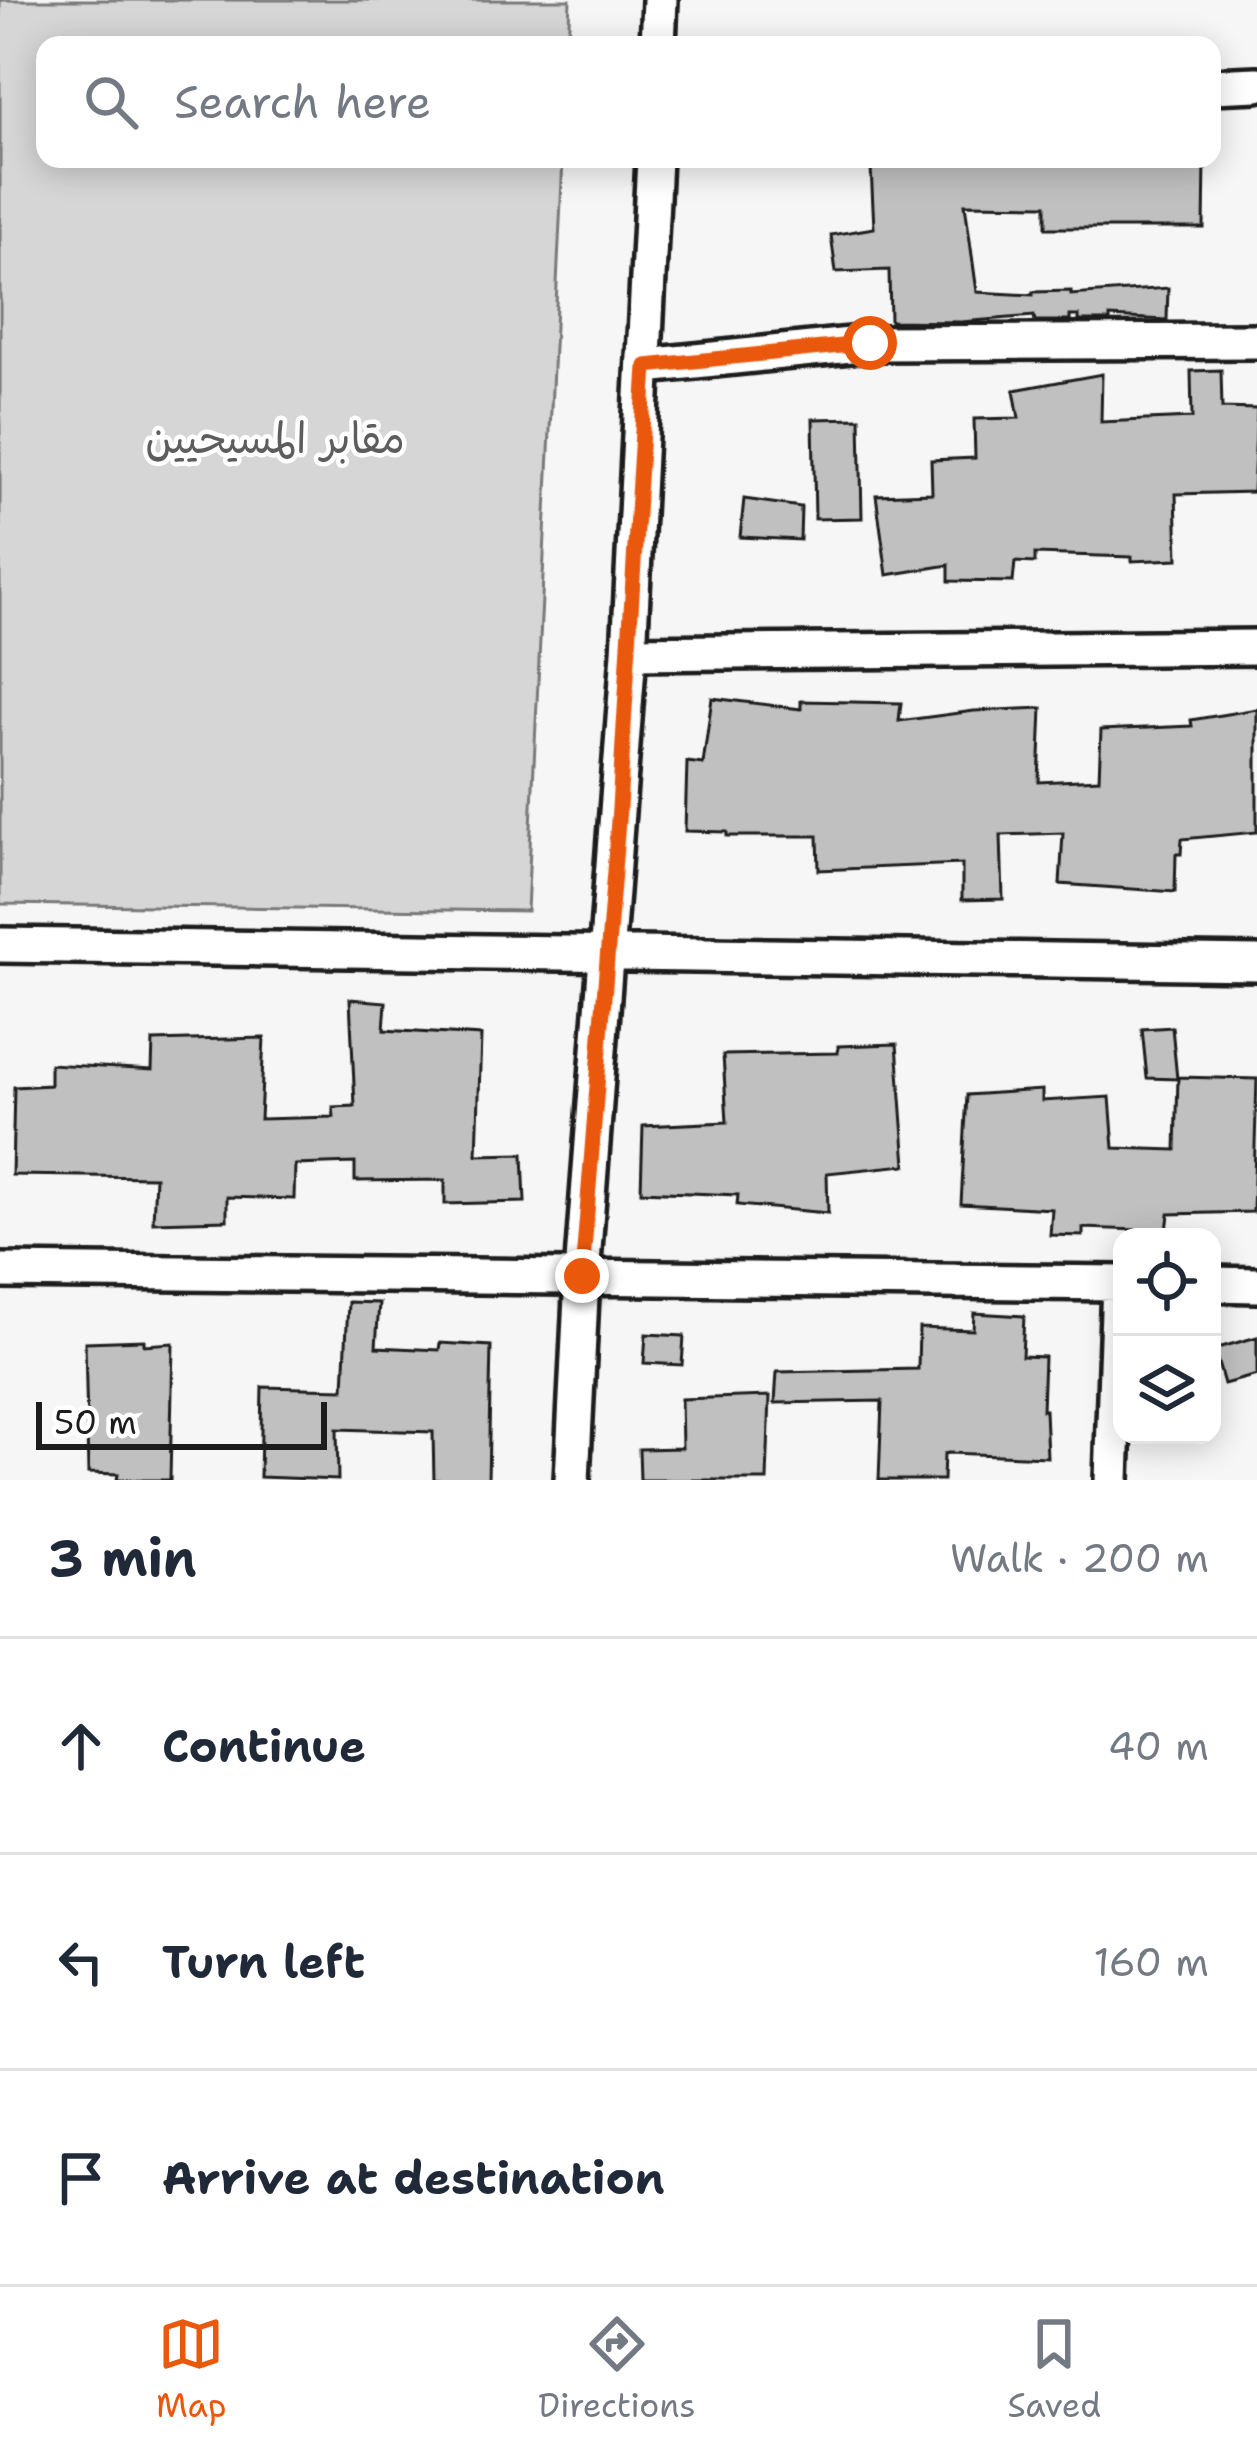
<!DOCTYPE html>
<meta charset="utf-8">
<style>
:root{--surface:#fff;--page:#f6f6f7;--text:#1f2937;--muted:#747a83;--line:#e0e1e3;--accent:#ea580c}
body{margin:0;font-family:"Shantell Sans","Playpen Sans Arabic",sans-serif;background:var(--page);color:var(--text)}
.controls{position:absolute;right:36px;bottom:36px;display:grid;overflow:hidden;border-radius:24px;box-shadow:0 6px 30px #0003}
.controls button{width:108px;height:108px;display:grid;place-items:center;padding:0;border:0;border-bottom:3px solid var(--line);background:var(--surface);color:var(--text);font:60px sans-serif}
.scale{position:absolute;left:36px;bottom:30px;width:291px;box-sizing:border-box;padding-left:12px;border:6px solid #1c1c1c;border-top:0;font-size:33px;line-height:42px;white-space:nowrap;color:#1c1c1c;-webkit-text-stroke:9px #fff;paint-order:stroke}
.stop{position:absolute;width:36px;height:36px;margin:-27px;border:9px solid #ea580c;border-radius:50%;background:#fff}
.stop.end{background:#ea580c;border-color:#fff;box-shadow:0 3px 12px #0008}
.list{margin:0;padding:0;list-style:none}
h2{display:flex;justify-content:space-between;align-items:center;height:156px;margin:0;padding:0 48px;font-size:51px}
h2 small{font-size:39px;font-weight:400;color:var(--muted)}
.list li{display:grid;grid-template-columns:78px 1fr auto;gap:36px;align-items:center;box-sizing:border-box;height:216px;padding:0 48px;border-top:3px solid var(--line)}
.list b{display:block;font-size:45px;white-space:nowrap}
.list em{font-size:39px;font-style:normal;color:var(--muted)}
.icon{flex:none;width:66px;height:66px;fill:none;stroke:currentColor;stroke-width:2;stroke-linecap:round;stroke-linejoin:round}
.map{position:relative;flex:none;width:1257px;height:1480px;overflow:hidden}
.search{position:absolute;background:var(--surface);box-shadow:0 6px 30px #0003;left:36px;right:36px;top:36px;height:132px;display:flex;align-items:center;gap:30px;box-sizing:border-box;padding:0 42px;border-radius:24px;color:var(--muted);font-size:45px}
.sheet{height:804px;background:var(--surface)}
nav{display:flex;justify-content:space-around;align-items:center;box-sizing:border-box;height:168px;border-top:3px solid var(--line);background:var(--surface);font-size:33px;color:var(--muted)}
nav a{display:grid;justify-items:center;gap:6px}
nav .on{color:var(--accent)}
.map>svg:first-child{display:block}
.green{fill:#d6d6d6;stroke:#797979;stroke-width:3}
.building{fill:#c0c0c0;stroke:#1c1c1c;stroke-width:3}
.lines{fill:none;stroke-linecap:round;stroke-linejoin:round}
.street-casing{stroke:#1c1c1c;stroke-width:42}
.street{stroke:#fff;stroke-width:33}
.route{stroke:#ea580c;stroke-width:15}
.labels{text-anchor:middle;stroke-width:9;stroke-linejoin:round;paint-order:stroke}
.park-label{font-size:42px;fill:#5d5d5d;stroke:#fff}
</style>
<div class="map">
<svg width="1257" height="1480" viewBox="0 0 1257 1480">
<rect width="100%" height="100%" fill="#f6f6f6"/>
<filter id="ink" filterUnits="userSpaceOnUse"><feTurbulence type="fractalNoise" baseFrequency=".00833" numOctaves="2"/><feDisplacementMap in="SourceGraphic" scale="24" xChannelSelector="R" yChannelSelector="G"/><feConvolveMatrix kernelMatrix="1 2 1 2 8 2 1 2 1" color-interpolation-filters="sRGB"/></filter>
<g filter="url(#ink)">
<!-- green -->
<path class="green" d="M0,0H570L568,45H45V159H563L527,911L0,904Z"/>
<!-- building -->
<path class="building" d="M938,159H1205L1204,228H1046V205L965,204L977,292L1033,295V292L1071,291V295L1168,288L1167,320L1110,317V321H1079V316H1070V321H1035L1034,316L961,322L890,321L889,270L836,272L831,235L874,228L871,167Z
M1221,370L1222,408L1257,409L1253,492L1176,494L1178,559L1132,561V557L1035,554V563L1015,562L1013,582L949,581V565L887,575L876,495L932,493L931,460L975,458L974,419L1019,418L1014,390L1102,374L1101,422L1192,418L1191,371Z
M860,418L862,518L815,519L813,419Z
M744,499L801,507L800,540L740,537Z
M712,698L801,709V701L901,703L899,721L974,711L1042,708L1039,782L1099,779L1101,730L1192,726L1191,720L1257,709V832L1182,839L1181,854H1176L1175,892L1060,884L1063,833L1001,835L1003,899L962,900V864L819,870L818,836H727V832L685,831L687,762L703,764Z
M350,999L386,1002L384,1030L481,1036L477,1155L523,1154L525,1202L445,1204V1180L355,1181V1163L295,1165L294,1199L227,1197V1220L153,1222L155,1177L12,1175L14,1087L50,1085V1064L152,1070L153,1041L264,1038L260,1119L334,1117L333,1107L355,1106Z
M1172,1027L1177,1079L1147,1078L1142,1029Z
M897,1044L906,1165L827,1173L828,1213L737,1205L738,1195L641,1191L643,1126L727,1122L723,1055L838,1053V1046Z
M1178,1077L1257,1079L1253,1212L1169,1214L1167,1231L1083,1228V1236L1050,1235L1052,1209L961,1204L967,1095L1042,1090V1101L1110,1097L1114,1148L1176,1150Z
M348,1302L379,1303L376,1347L439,1350L440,1343L491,1346L488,1480H434L433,1432L337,1429L338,1480L260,1477L262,1387L344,1389Z
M974,1313L1024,1316L1022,1356L1044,1357L1042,1410H1045L1047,1457L948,1453L944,1454L943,1480H879L882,1401L775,1403L777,1372L918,1369L919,1328L973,1330Z
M646,1334L684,1336L682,1365L644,1363Z
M1257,1337V1375L1224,1384L1214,1349Z
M144,1340V1345L173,1343L170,1480H117L118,1474L88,1473L85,1342Z
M770,1396L767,1480H640L639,1449L682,1448L681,1399Z"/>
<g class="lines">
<defs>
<path id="street" d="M658,45L660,0
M1212,86L1257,84
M646,366L870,343L1257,341
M629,653L1257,647
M0,945L1257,963
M0,1271L1122,1283
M1212,1284L1257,1285
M572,1480L582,1276L629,653L654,159
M1112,1480L1119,1283"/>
</defs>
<!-- street casing -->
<use href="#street" class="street-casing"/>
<!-- street -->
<use href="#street" class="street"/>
</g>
</g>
<g class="lines" filter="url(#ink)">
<!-- route -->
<path class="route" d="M582,1276L619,808L646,366L870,343"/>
</g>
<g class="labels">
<!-- park labels -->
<g class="park-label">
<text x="275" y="453">مقابر المسيحيين</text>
</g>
</g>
</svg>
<div class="controls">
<button><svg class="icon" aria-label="locate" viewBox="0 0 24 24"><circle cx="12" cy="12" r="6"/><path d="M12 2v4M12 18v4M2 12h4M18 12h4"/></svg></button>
<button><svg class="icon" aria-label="layers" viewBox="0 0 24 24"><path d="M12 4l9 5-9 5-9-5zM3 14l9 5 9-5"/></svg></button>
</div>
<div class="scale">50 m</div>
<div class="stop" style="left:870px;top:343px"></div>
<div class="stop end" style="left:582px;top:1276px"></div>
<div class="search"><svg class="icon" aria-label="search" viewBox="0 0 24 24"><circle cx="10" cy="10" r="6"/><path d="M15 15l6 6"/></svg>Search here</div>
</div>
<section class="sheet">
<h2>3 min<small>Walk · 200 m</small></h2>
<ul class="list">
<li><svg class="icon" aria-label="ahead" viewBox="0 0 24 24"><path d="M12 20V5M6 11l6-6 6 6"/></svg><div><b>Continue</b></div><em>40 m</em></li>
<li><svg class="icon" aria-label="left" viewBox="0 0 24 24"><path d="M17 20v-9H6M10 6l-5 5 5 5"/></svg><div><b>Turn left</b></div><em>160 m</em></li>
<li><svg class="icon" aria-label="arrive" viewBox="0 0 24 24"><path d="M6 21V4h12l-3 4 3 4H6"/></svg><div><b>Arrive at destination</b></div></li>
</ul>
</section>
<nav>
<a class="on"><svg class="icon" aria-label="map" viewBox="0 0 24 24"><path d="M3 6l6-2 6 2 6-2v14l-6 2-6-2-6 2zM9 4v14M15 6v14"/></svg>Map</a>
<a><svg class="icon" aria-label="directions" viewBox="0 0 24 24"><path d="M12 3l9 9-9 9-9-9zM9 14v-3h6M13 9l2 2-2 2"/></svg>Directions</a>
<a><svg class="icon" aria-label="saved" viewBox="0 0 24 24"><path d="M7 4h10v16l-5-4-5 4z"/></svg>Saved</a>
</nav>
